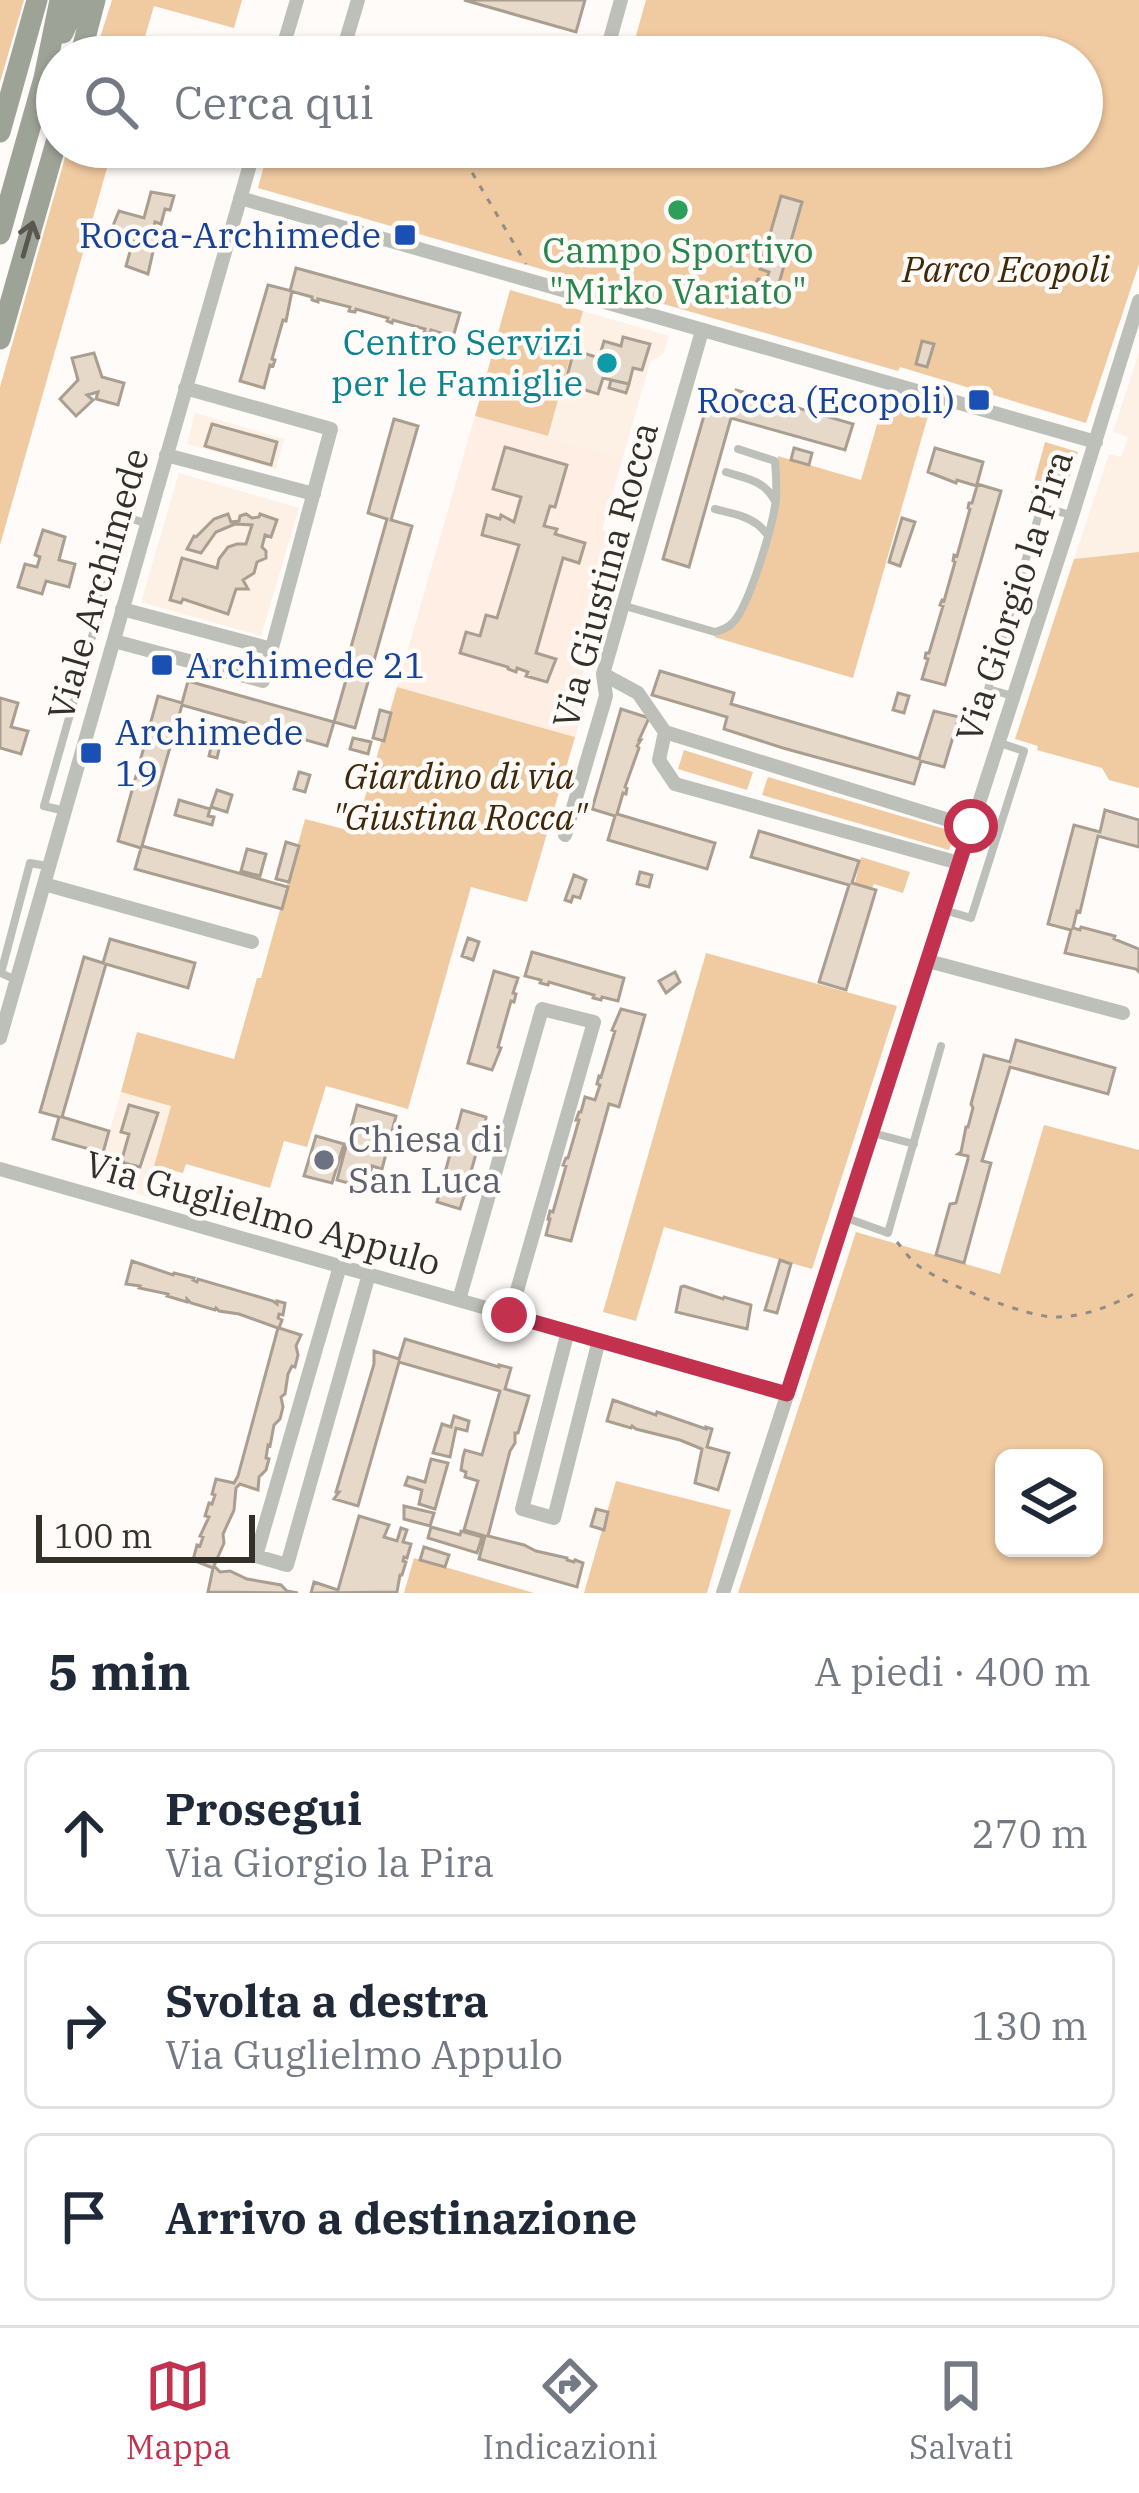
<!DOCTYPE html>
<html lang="it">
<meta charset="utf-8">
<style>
:root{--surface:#fff;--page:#f2f2f3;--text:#1f2937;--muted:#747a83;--line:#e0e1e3;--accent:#c2324f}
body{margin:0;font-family:"IBM Plex Serif",serif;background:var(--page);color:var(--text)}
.controls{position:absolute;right:36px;bottom:36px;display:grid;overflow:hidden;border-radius:18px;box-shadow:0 3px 9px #0004}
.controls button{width:108px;height:108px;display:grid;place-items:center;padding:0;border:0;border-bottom:3px solid var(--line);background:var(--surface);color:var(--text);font:60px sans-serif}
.scale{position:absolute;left:36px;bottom:30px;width:219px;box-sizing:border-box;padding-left:12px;border:6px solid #342f29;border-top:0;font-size:33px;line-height:42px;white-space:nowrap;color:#342f29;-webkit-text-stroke:9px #fefbf8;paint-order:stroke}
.stop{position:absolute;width:36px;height:36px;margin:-27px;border:9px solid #c2324f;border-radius:50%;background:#fff}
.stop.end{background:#c2324f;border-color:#fff;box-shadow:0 3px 12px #0008}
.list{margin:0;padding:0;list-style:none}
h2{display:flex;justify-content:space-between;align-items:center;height:156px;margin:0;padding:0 48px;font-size:51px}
h2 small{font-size:39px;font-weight:400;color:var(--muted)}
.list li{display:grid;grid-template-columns:78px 1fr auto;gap:36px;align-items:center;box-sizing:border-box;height:168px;margin:0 24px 24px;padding:0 24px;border:3px solid var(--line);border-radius:18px}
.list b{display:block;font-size:45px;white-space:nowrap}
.list p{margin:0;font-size:39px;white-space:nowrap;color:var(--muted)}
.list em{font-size:39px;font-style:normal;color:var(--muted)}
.icon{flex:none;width:66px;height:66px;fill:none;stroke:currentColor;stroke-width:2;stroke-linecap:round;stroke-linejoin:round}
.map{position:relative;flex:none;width:1139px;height:1593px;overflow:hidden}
.search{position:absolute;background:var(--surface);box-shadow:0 3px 9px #0004;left:36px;right:36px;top:36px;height:132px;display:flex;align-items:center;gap:30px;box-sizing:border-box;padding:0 42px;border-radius:66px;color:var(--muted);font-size:45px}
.sheet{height:732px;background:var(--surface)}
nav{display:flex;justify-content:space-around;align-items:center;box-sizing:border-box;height:168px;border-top:3px solid var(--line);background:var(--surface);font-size:33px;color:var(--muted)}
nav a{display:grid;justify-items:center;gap:6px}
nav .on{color:var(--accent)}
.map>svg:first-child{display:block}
.built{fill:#fcf1e4}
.education{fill:#ffeee3}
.green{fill:#f0caa1;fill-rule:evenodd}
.building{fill:#e6d9ca;stroke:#aa9e90;stroke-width:3}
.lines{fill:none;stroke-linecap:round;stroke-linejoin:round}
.path{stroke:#908c88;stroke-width:3;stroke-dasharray:6 9;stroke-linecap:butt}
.lane{stroke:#bdc0b9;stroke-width:8}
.street{stroke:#bdc0b9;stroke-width:14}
.secondary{stroke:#9ea398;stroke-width:21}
.oneway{stroke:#595850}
.route{stroke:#c2324f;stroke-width:15}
.leisure-dot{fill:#2e9e5b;stroke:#fefbf8;stroke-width:4.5}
.transit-dot{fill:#1a4fb4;stroke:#fefbf8;stroke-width:4.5}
.culture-dot{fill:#0f9aa8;stroke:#fefbf8;stroke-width:4.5}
.worship-dot{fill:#6b7280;stroke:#fefbf8;stroke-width:4.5}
.labels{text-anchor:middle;stroke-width:9;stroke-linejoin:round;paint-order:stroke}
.transit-label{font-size:36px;fill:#164399;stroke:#fefbf8;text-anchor:end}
.leisure-label{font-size:36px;fill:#27864d;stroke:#fefbf8}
.park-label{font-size:36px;font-style:italic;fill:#3f2809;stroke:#fefbf8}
.culture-label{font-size:36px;fill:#0d838f;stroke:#fefbf8;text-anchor:end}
.street-label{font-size:36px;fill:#342f29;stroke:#fefbf8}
.worship-label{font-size:36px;fill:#5b616d;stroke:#fefbf8;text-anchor:start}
</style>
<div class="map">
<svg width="1139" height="1593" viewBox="0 0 1139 1593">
<rect width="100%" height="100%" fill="#fefbf8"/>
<!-- built -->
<path class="built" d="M583,311L669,336L663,354L650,362L623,457L548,436Z
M1139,352V552L1074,559L1109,454L1121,457L1128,437L1113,432Z
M195,413L284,439L276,469L187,444Z
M179,473L299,508L261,636L141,602Z
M121,1092L171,1105L146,1196L135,1193L141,1167L122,1161L119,1170L100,1165Z"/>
<!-- education -->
<path class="education" d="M475,416L623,457L602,530L632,539L613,606L600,614L582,677L589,691L575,737L397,687Z"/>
<!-- green -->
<path class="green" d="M0,0H24L0,82Z
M112,0H242L234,28L154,6L139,57H94Z
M646,0H1139V264L1086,423L900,367L898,371L258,188L269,147H590L603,151L605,147H1082V57H630Z
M68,147H113L0,545V387Z
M510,290L583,311L548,436L475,416Z
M885,397L930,409L853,678L714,637L736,625L779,502L778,456L861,480Z
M1045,442L1078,452L1064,493L1050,489L1047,498L1031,493Z
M1139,552V788L1109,780L1102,768L1037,750L1038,746L1015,739L1074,559Z
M397,687L575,737L527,902L471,887L408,1109L326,1086L307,1147L284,1141L270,1188L186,1164L183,1173L154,1166L171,1106L121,1092L137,1032L234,1059L257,978H261L305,819L355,832Z
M684,750L753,772L747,790L678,769Z
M768,777L955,832L949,850L762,795Z
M861,857L910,872L903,893L874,884L872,888L855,883Z
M706,953L897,1006L812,1269L664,1227L636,1321L603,1312Z
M1044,1125L1139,1150V1593H738L856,1232L1000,1274ZM1004,1458H1094V1548H1004Z
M616,1481L731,1510L707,1593H584Z
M414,1558L534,1593H404Z"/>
<!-- building -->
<path class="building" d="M464,0H585L576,32Z
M198,39L221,46L218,57H162L166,40L175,43L174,46L194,51Z
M151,192L174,196L170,210L165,209L161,224L155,222L151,236L156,238L148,274L126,266L133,241L110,233L119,211L144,218Z
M781,196L802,202L778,287L757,281L758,279L766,281L769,272L760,269Z
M296,268L460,313L453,337L431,330L430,333L424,332L425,329L393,320L392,323L387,321L388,318L356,309L355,312L349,311L350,307L318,299V302L312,300V297L290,291Z
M268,285L292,291L286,321L283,320L272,359L275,360L273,366L270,365L264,388L240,381Z
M623,337L650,344L642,370L633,368L629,384L603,378L598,394L565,384L574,350L599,358L604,341L621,346Z
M922,341L934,344L927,367L916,364Z
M94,353L102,377L124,383L118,405L96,399L98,392L87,395L93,400L76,416L60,399L78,380L72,358Z
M611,380L629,384L626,393L609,388Z
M736,390L853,424L845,450L731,418L689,567L663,559L707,405L730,412Z
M394,419L418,426L391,520L412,526L355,728L334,722L348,673L344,672L387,519L368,513Z
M212,424L277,442L271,465L205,446Z
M505,447L567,465L555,507L550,506L544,526L557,529L555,534L585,543L579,563L563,558L536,653L556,659L547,682L526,676L528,672L517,668L516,672L508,669V667L460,653L466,632L480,636L486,615L497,618L519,545L482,535L487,515L500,519L501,515L514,522L521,497L493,489Z
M794,448L812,453L809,465L791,460Z
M935,448L983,462L977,484L1001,491L945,685L922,679L928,659L925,658L926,653H929L943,606L940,605L942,600L944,601L955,562L953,561L954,555L957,556L970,509L968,508L969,503H972L977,486L957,480L956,483L928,472Z
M228,514L231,522L239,521L240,516L246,514L252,518L259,517L260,514L277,520L271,537L265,535L262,547L266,551V558L257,562L254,573L243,580L248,589H236L228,614L183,599L181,603L170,600L182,558L217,568L219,559L228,547L237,544H246L252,525L235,524L216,532L201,553L187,549L194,536L196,537L214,519Z
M902,518L915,522L900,566L889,562Z
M43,530L65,537L59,560L75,564L69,587L46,581L42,594L18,587L25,564L37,567L40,557L35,555Z
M660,671L734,693L731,704L919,759L934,711L959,717L944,767L921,761L914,784L783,748L724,729L727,717L652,695Z
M188,681L334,722L327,746L182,705L147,828L142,846L288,887L282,909L135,869L141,848L118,841L158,696L182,703Z
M898,693L909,696L904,713L893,710Z
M0,698L18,703L11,727L28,731L21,754L0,748Z
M621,709L649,718L639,740H641L637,746L639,748L625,787L627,788L626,794L623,793L617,814L715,843L707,869L608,840L615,816L592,809Z
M380,710L391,713L384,741L373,738Z
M353,738L371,742L368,754L350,749Z
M213,739L221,741L217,758L209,756Z
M299,772L310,775L305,792L294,789Z
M217,790L232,795L227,812L211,807Z
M179,800L210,809L208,816L214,817L212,825L175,815Z
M1105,810L1139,820V847L1098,836L1080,912L1077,911L1073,928L1080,930L1081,927L1115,936L1114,939L1139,949V972L1136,969L1065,953L1071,930L1048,924L1074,825L1100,832Z
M759,831L859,861L852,883L876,890L846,990L819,982L849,885L751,857Z
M286,842L299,846L289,882L276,879Z
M247,849L266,854L260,876L241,871Z
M640,872L652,875L649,887L637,884Z
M574,875L586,880L580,898L573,896L571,902L565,900Z
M468,938L479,942L473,960L462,956Z
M110,939L195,963L188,988L106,964L62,1117L109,1131L103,1153L53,1139L59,1117L40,1112L84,957L103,963Z
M532,952L624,978L618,1001L602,997L601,1000L593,998L594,995L549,982L548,985L540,983L541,980L525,976Z
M494,971L518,978L513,993L516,994L514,1002L511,1001L498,1047L501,1048L492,1070L468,1063Z
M675,972L680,982L666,993L659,981Z
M621,1009L645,1015L619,1107L609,1104L571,1241L546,1235L550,1219H548L550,1211L553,1212L566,1166L563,1165L566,1158H568L579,1120H576L579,1112H581L585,1097L595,1100L600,1085L597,1084L599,1076L601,1077L615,1031L612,1030Z
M1016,1040L1115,1068L1108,1094L1010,1067L982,1161L991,1163L964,1263L936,1255L950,1204L956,1203L968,1159V1156L958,1154L961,1152L966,1127H968L973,1108L971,1104L984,1055L1010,1062Z
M129,1105L158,1113L140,1167L124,1163L122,1159L129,1134L121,1132Z
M357,1105L396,1116L382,1169L372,1166L366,1188L337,1180Z
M462,1110L486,1117L483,1140H480L467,1185L470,1186L467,1194L465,1193L460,1209L437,1202Z
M316,1136L344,1144L332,1183L304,1176Z
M780,1260L791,1264L777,1313L765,1310Z
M132,1261L173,1275L174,1273L194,1278L193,1280L197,1282L198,1279L273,1301L277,1304V1301L285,1303L283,1315L279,1314L278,1318L282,1320L279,1328L301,1335L296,1346L298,1355L295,1367L292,1366L288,1374L285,1394L281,1397L283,1407L280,1419L274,1425L270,1446L268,1445L266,1458L269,1459L266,1470L259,1477L258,1490L240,1484L236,1488L234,1510L223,1534L224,1543L214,1566L220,1572L230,1571L247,1579L281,1585L287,1591L298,1593L208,1592L213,1568L193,1560L197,1545L200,1546L203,1537L200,1536L209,1517L205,1516L209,1503L212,1504L215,1495L212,1494L216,1479L234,1483L238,1476L278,1328L239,1314L219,1311L216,1308L215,1310L191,1303L187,1299V1302L167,1296L168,1294L139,1288L140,1286L126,1284Z
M684,1286L723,1299L724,1297L751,1305L747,1329L676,1312L681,1287Z
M405,1339L499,1367V1365L511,1368L505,1389L529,1396L518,1433H515V1443L510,1451L488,1536L524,1545L536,1551L567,1558V1560L574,1562L575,1560L583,1563L577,1587L479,1559L485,1536L464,1530L478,1481L465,1477L466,1472L461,1470L463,1457L465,1450L482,1455L500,1391L399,1362L358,1506L334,1499L339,1492H336L339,1482L374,1364V1351L399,1359Z
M613,1400L656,1415L657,1412L706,1429V1427L712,1429L707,1447L729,1453L718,1490L695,1483L702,1449L680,1440L636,1429L632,1426L631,1428L607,1421Z
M454,1416L469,1421L467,1431L456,1428L450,1457L433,1453L442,1424L451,1427Z
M431,1459L448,1463L435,1509L419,1504L422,1490L405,1485L408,1477L425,1482Z
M404,1506L434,1513L430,1526L404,1519Z
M596,1509L608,1512L604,1530L591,1526Z
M359,1516L389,1525L384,1537L397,1541L401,1528L407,1530L403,1542L411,1544L407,1558L404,1557L403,1561L406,1562L402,1575H400L397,1592L311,1593L314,1582L338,1590Z
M431,1527L460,1535L461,1531L482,1537L477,1553L428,1538Z
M424,1547L449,1555L445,1567L420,1560Z"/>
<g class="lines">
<!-- path -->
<path class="path" d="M457,147L526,264
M897,1242C903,1249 909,1258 916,1264C938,1282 1030,1319 1058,1317C1088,1316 1113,1305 1139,1291"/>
<!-- lane -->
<path class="lane" d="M726,472C747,479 764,480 775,501
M715,509C735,514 754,517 766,533
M625,606L715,632C725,629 732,626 738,616C752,593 773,527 776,499C777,486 776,474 775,461L738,449
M1013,696L988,689L1041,507L1071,515
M65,811L44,806L126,517L145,523
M944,910L971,918L1024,751L1000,743
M16,980L1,973L30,863L47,866
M873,1133L914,1144
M844,1217L888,1233L941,1046"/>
<!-- street -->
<path class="street" d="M280,57L297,0
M341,57L358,0
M605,57L621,0
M240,198L1096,442
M166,455L314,494
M122,609L272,649
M114,641L263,681L331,429L185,388
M603,674L638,693L665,732L971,827
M665,732L659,760L675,784L959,863
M565,835L606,696L603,674L702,331
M44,884L252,942
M928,961L1123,1013
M0,1038L255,147
M0,1169L787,1394
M340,1266L256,1556L287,1565L369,1274
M459,1300L542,1009L594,1022L510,1315
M568,1331L522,1509L554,1518L599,1340
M723,1593L1072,516L1139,301"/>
<!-- secondary -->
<path class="secondary" d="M63,33L78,0
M80,57L95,0
M0,132L37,0
M0,234L44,78L60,0
M0,339L57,139"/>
</g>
<!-- one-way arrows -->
<defs><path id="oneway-shaft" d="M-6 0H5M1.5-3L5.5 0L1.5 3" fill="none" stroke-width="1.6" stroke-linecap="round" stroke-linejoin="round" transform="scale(3)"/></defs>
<use class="oneway" href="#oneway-shaft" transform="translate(28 239) rotate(-74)"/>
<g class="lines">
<!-- route -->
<path class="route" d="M509,1315L787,1394L971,826"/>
</g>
<!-- markers -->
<circle class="leisure-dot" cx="678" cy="210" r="12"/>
<g class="transit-dot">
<rect x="393" y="223" width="24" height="24" rx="6"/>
<rect x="967" y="388" width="24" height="24" rx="6"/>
<rect x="150" y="653" width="24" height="24" rx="6"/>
<rect x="79" y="741" width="24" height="24" rx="6"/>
</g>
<circle class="culture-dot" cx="607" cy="363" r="12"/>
<circle class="worship-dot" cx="324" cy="1160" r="12"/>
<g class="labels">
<!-- transit labels -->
<g class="transit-label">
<text x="381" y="248">Rocca-Archimede</text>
<text x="955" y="413">Rocca (Ecopoli)</text>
<text x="186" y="678" text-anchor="start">Archimede 21</text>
<text x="115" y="745" text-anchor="start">Archimede<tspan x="115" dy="41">19</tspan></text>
</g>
<!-- leisure labels -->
<g class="leisure-label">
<text x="678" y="263">Campo Sportivo<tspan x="678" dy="41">"Mirko Variato"</tspan></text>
</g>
<!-- park labels -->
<g class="park-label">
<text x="1006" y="282">Parco Ecopoli</text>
<text x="459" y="789">Giardino di via<tspan x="459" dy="41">"Giustina Rocca"</tspan></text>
</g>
<!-- culture labels -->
<g class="culture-label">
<text x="583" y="355">Centro Servizi<tspan x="583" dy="41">per le Famiglie</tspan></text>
</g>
<!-- street labels -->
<g class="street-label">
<text transform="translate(605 575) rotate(-75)" y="13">Via Giustina Rocca</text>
<text transform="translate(98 584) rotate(-74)" y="13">Viale Archimede</text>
<text transform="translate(1014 596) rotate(-72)" y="13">Via Giorgio la Pira</text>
<text transform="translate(263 1213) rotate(16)" y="13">Via Guglielmo Appulo</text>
</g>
<!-- worship labels -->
<g class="worship-label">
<text x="348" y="1152">Chiesa di<tspan x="348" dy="41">San Luca</tspan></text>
</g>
</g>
</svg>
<div class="controls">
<button><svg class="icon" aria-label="layers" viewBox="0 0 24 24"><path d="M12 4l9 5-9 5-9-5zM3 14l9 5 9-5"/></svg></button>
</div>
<div class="scale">100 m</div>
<div class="stop" style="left:971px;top:826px"></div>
<div class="stop end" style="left:509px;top:1315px"></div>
<div class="search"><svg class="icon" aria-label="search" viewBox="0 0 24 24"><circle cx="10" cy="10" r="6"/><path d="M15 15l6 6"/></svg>Cerca qui</div>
</div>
<section class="sheet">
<h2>5 min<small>A piedi · 400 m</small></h2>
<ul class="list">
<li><svg class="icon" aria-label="ahead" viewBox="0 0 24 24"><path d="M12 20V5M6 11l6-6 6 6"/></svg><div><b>Prosegui</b><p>Via Giorgio la Pira</p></div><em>270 m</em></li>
<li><svg class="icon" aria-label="right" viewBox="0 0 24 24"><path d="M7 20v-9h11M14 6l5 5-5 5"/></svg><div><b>Svolta a destra</b><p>Via Guglielmo Appulo</p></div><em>130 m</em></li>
<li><svg class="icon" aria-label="arrive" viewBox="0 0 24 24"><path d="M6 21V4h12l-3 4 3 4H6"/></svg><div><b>Arrivo a destinazione</b></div></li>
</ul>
</section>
<nav>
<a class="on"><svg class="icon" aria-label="map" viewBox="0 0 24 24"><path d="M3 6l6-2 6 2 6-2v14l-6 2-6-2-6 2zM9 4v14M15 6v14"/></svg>Mappa</a>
<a><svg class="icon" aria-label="directions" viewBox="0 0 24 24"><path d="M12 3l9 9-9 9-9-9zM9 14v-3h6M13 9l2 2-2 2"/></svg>Indicazioni</a>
<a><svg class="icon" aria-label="saved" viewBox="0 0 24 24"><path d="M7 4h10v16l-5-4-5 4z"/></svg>Salvati</a>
</nav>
